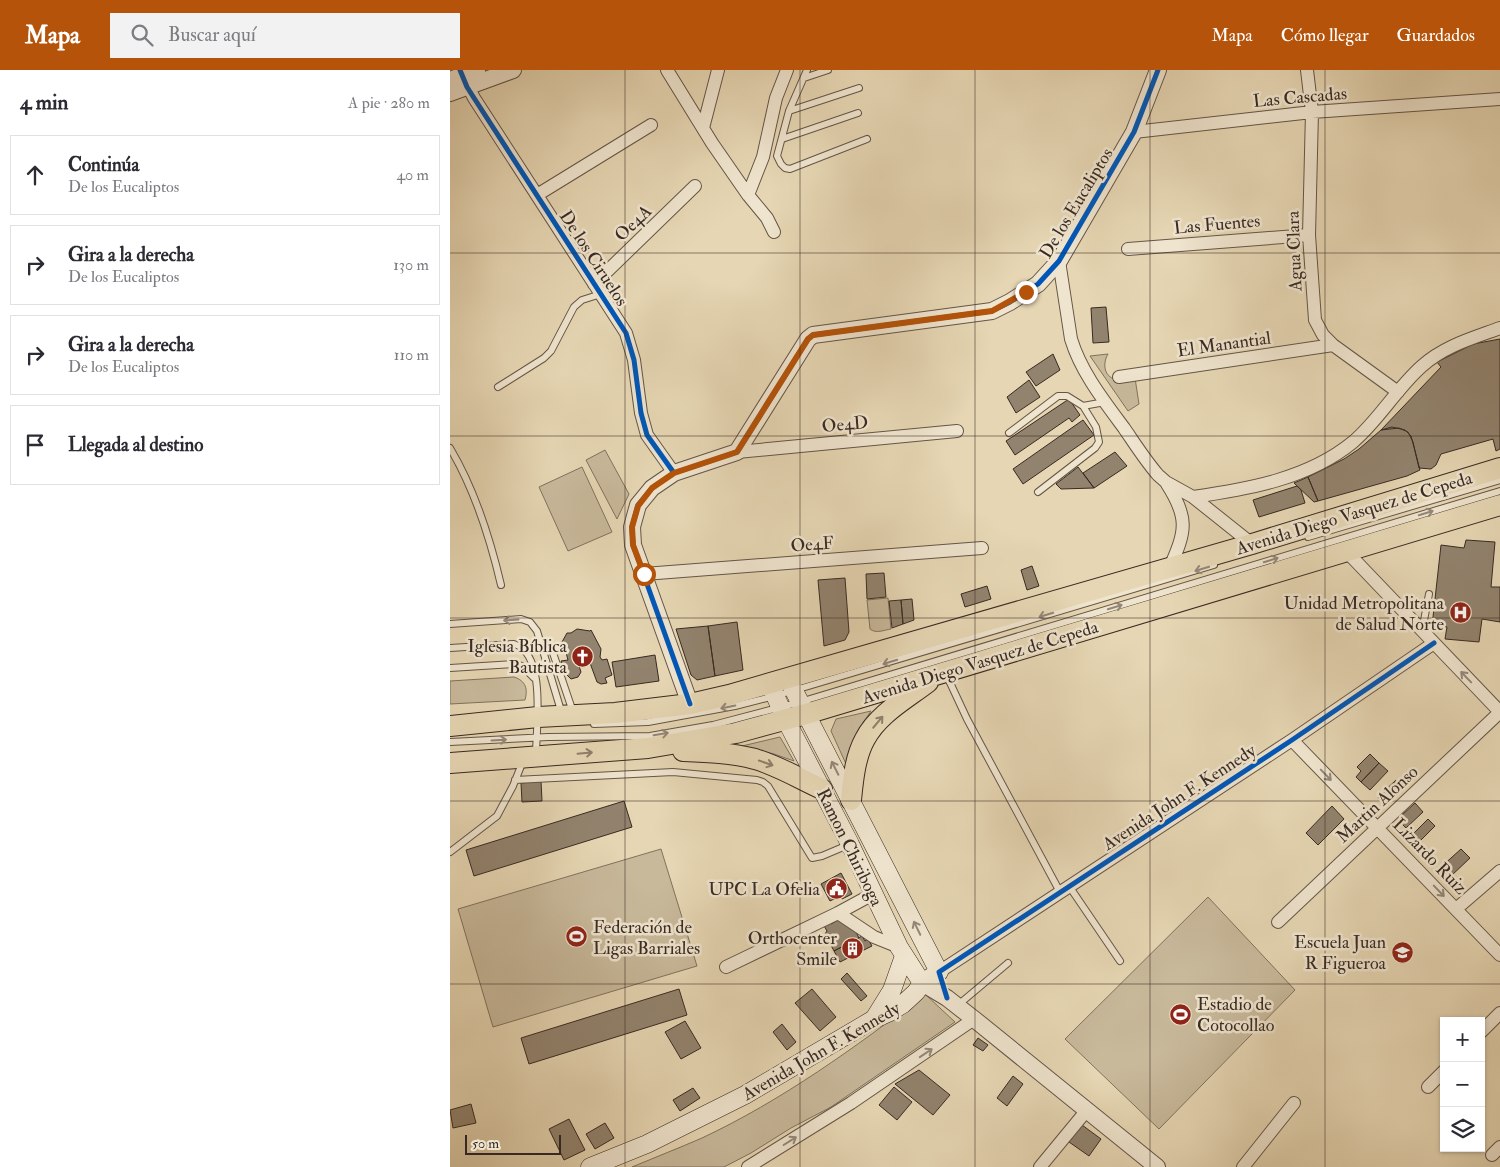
<!DOCTYPE html>
<html lang="es">
<meta charset="utf-8">
<style>
:root{--surface:#fff;--page:#f2f2f3;--text:#2b2b33;--muted:#7c7c81;--line:#e1e1e2;--accent:#b45309}
body{margin:0;font-family:"IM FELL Double Pica",serif;background:var(--page);color:var(--text)}
.controls{position:absolute;right:15px;bottom:15px;display:grid;overflow:hidden;border-radius:0px;box-shadow:0 1px 4px #0004}
.controls button{width:45px;height:45px;display:grid;place-items:center;padding:0;border:0;border-bottom:1px solid var(--line);background:var(--surface);color:var(--text);font:25px sans-serif}
.scale{position:absolute;left:15px;bottom:12px;width:96px;box-sizing:border-box;padding-left:5px;border:2px solid #382a23;border-top:0;font-size:14px;line-height:18px;white-space:nowrap;color:#382a23;-webkit-text-stroke:4px #efe4ce;paint-order:stroke}
.stop{position:absolute;width:15px;height:15px;margin:-11px;border:4px solid #b45309;border-radius:50%;background:#fff}
.stop.end{background:#b45309;border-color:#fff;box-shadow:0 1px 5px #0008}
.list{margin:0;padding:0;list-style:none}
h2{display:flex;justify-content:space-between;align-items:center;height:65px;margin:0;padding:0 20px;font-size:21px}
h2 small{font-size:16px;font-weight:400;color:var(--muted)}
.list li{display:grid;grid-template-columns:32px 1fr auto;gap:15px;align-items:center;box-sizing:border-box;height:80px;margin:0 10px 10px;padding:0 10px;border:1px solid var(--line);border-radius:0px}
.list b{display:block;font-size:19px;white-space:nowrap}
.list p{margin:0;font-size:16px;white-space:nowrap;color:var(--muted)}
.list em{font-size:16px;font-style:normal;color:var(--muted)}
.icon{flex:none;width:28px;height:28px;fill:none;stroke:currentColor;stroke-width:2;stroke-linecap:round;stroke-linejoin:round}
.map{position:relative;flex:none;width:1050px;height:1097px;overflow:hidden}
header{display:flex;align-items:center;gap:30px;box-sizing:border-box;height:70px;padding:0 25px;background:var(--accent);color:#fff}
header strong{font-size:24px}
nav{display:flex;gap:28px;margin-inline-start:auto;font-size:18px}
.search{width:350px;height:45px;background:var(--page);display:flex;align-items:center;gap:12px;box-sizing:border-box;padding:0 18px;border-radius:0px;color:var(--muted);font-size:19px}
main{display:flex}
aside{flex:1;background:var(--surface)}
.map>svg:first-child{display:block}
.green{fill:#c8b99b;stroke:#80725f}
.building{fill:#92836e;stroke:#382a23}
.lines{fill:none;stroke-linecap:round;stroke-linejoin:round}
.service-casing{stroke:#645547;stroke-width:8}
.minor-casing{stroke:#645547;stroke-width:14}
.tertiary-casing{stroke:#645547;stroke-width:18}
.secondary-casing{stroke:#382a23;stroke-width:19}
.primary-casing{stroke:#382a23;stroke-width:22}
.service{stroke:#efe4ce;stroke-width:6}
.minor{stroke:#efe4ce;stroke-width:12}
.tertiary{stroke:#efe4ce;stroke-width:16}
.secondary{stroke:#efe4ce;stroke-width:18}
.primary{stroke:#e6d6b3;stroke-width:20}
.cycleway-casing{stroke:#efe4ce;stroke-width:8}
.cycleway{stroke:#0057b8;stroke-width:5}
.oneway{stroke:#948778}
.oneway2{stroke:#8f806b}
.route{stroke:#b45309;stroke-width:6}
.grid{fill:none;stroke:#382a23;stroke-width:1;stroke-opacity:0.55}
.labels{text-anchor:middle;stroke-width:5;stroke-linejoin:round;paint-order:stroke}
.street-label{font-size:18px;fill:#382a23;stroke:#efe4ce}
.poi-label{font-size:18px;fill:#382a23;stroke:#efe4ce;text-anchor:end}
</style>
<header>
<strong>Mapa</strong>
<div class="search"><svg class="icon" aria-label="search" viewBox="0 0 24 24"><circle cx="10" cy="10" r="6"/><path d="M15 15l6 6"/></svg>Buscar aquí</div>
<nav><a>Mapa</a><a>Cómo llegar</a><a>Guardados</a></nav>
</header>
<main>
<aside>
<h2>4 min<small>A pie · 280 m</small></h2>
<ul class="list">
<li><svg class="icon" aria-label="ahead" viewBox="0 0 24 24"><path d="M12 20V5M6 11l6-6 6 6"/></svg><div><b>Continúa</b><p>De los Eucaliptos</p></div><em>40 m</em></li>
<li><svg class="icon" aria-label="right" viewBox="0 0 24 24"><path d="M7 20v-9h11M14 6l5 5-5 5"/></svg><div><b>Gira a la derecha</b><p>De los Eucaliptos</p></div><em>130 m</em></li>
<li><svg class="icon" aria-label="right" viewBox="0 0 24 24"><path d="M7 20v-9h11M14 6l5 5-5 5"/></svg><div><b>Gira a la derecha</b><p>De los Eucaliptos</p></div><em>110 m</em></li>
<li><svg class="icon" aria-label="arrive" viewBox="0 0 24 24"><path d="M6 21V4h12l-3 4 3 4H6"/></svg><div><b>Llegada al destino</b></div></li>
</ul>
</aside>
<div class="map">
<svg width="1050" height="1097" viewBox="0 0 1050 1097">
<rect width="100%" height="100%" fill="#e6d6b3"/>
<filter id="stains"><feTurbulence type="fractalNoise" baseFrequency=".004" numOctaves="4"/><feColorMatrix values="0 0 0 0 .2 0 0 0 0 .09 0 0 0 0 .02 0 0 0 .5 -.17"/></filter>
<radialGradient id="worn" r=".72"><stop offset=".6" stop-color="#630" stop-opacity="0"/><stop offset="1" stop-color="#630" stop-opacity=".3"/></radialGradient>
<!-- green -->
<path class="green" d="M658,284C652,294 654,308 668,310C674,310 680,309 685,308L689,334L678,341L640,286Z
M155,380L179,424L167,449L136,390Z
M132,397L162,462L118,481L89,417Z
M438,528L441,559C434,560 426,564 420,559L417,530Z
M64,607C76,611 78,619 75,630L0,634V611Z
M421,641L413,653L396,694L381,661L386,649Z
M330,667L344,691L324,684L292,676Z
M211,779L247,896L43,957L8,839Z
M758,827L845,920L709,1059L615,969Z
M475,924L505,952L381,1037L341,1058L301,1083L274,1097H182C206,1087 229,1078 252,1068C331,1031 406,977 475,924Z"/>
<!-- building -->
<path class="building" d="M656,237L659,272L643,273L641,238Z
M1050,269V379L1046,381L1043,369L991,384L986,395L981,399L969,398L963,372L958,362L949,358L931,360L991,297L987,292L1023,274Z
M603,284L610,300L586,316L576,302Z
M579,310L590,327L566,343L557,327Z
M619,329L630,345L622,352L619,348L565,385L556,371Z
M633,350L644,365L573,414L563,399Z
M942,357L955,360L961,366L970,400L957,406L868,431L858,407L894,389L909,379L931,360Z
M665,382L677,396L644,418L633,403Z
M628,397L644,418L611,419L606,414Z
M858,407L868,431L864,432L844,413Z
M847,416L851,420L855,433L809,447L803,430Z
M1016,470L1045,472L1041,517H1050V552L1032,549L1029,572L995,569L997,557L982,556L991,475L1014,478Z
M582,496L589,516L577,520L571,500Z
M434,503L436,527L417,529L416,504Z
M395,508L399,562L395,570L374,576L368,510Z
M537,516L541,529L515,537L511,524Z
M462,529L464,550L453,554L451,530Z
M451,530L453,554L442,558L439,531Z
M287,552L293,600L265,606L258,556Z
M258,556L265,606L247,610L241,605L226,559Z
M127,559L140,561L141,560L151,579L150,587L152,590L157,589L162,605L155,608L157,613L151,614L147,612L140,593L135,590L128,593L131,602L128,607L121,609L115,603L111,591L118,590L115,579L112,576V572L117,563H121Z
M205,585L209,611L166,617L162,592Z
M920,684L929,693L911,712L906,707L911,701L907,697Z
M929,693L938,701L920,720L911,712Z
M946,710L953,717L937,733L932,732L928,727Z
M91,711L92,731L72,732L71,713Z
M174,731L182,757L24,806L16,780Z
M965,733L973,742L956,758L951,753V746Z
M882,736L894,749L868,775L856,763Z
M978,749L985,756L969,772L962,765Z
M1011,779L1020,788L1000,807L991,797Z
M391,803L402,824L392,829L390,826L380,831L371,814Z
M388,850L406,862L409,868L384,881L375,864L377,861L373,854L379,851L381,854Z
M412,866L415,871L418,869L422,876L390,892L384,881Z
M397,903L417,926L411,931L391,909Z
M229,919L237,945L79,994L71,968Z
M362,919L386,947L370,961L345,933Z
M235,951L251,978L231,989L215,962Z
M332,954L346,972L337,980L323,962Z
M528,968L538,975L533,981L523,975Z
M469,1000L500,1025L483,1045L445,1014Z
M563,1006L573,1014L557,1036L547,1028Z
M444,1017L462,1032L447,1050L429,1035Z
M243,1018L250,1028L230,1041L223,1030Z
M21,1034L26,1053L3,1058L0,1040Z
M119,1049L135,1080L114,1090L99,1059Z
M155,1053L164,1068L145,1079L136,1064Z
M632,1055L651,1069L639,1086L619,1072Z"/>
<g class="lines">
<defs>
<path id="service" d="M357,0L339,41L327,86L331,94L335,98L340,99L417,69
M354,8L378,0
M339,41L409,18
M332,69L408,43
M48,317L94,288L101,281L124,237L132,230L151,224
M559,363L608,326H617L633,336L655,332
M0,378C25,420 40,468 51,515
M588,422L645,378L649,372L646,357L633,336
M858,467L1050,410
M0,554L71,549L80,552L87,561L112,644
M972,561L979,524
M101,577L123,642
M0,578L64,574C97,584 86,658 86,685
M0,598L63,594L72,596L84,608
M496,604L517,649L610,822
M144,654L198,652L285,636L325,626L764,495
M0,672L98,667L200,666L263,655L350,632L1050,421
M65,710L223,702L307,710L313,712L318,716L362,788L372,786L398,775
M0,782L47,746L63,716L73,691
M619,816L670,891
M508,935L558,893"/>
<path id="minor" d="M217,0L262,73L298,125L317,148L324,162
M857,0L862,42L859,165L865,250L873,265L883,275L948,322
M14,9L24,28L176,263L184,290L191,343L197,365L224,403
M253,58L268,0
M684,62L862,42L1050,29
M87,125L201,55
M298,125L313,87L326,28L337,0
M678,179L859,165
M609,191L621,269C631,302 654,331 674,358C685,374 695,390 708,405L716,412L743,427L802,474
M144,214L245,116
M669,307L883,275
M287,382L507,361
M717,414C739,448 736,461 720,497
M743,427C798,419 858,409 903,372C929,350 946,319 972,296C994,276 1023,268 1050,258
M897,482L1050,642
M194,504L532,478
M842,670L1050,885
M1006,839L1050,801
M388,843L423,824
M828,852L1050,642
M276,897L388,843L424,867L449,877
M489,902L842,670L984,573
M1031,962L1050,943
M978,1017L994,1001
M1042,1085L1050,1077
M298,1097L401,1033L524,949
M590,1097L637,1040
M793,1097L844,1033"/>
<path id="tertiary" d="M0,10L27,0
M0,23L63,0
M240,634L183,475L182,457L188,435L202,418L224,403L287,382L358,269L363,265L542,241L560,232L588,214L609,191L684,62L708,0
M472,913L497,928L524,949L707,1097"/>
<path id="secondary" d="M320,614L336,650L400,774L449,877L472,913
M424,949L442,920L454,886
M140,1097L197,1074L295,1025L424,949L440,942L453,934L466,922L472,913L489,902L338,609"/>
<path id="primary" d="M0,656L88,647L165,643L240,634L279,625L802,474L1050,398
M233,681C257,682 282,683 305,689C329,696 350,709 372,719
M0,693L198,678L286,663L356,644L1050,435
M401,730C403,710 405,687 415,669C428,644 456,629 478,612"/>
</defs>
<!-- service casing -->
<use href="#service" class="service-casing"/>
<!-- minor casing -->
<use href="#minor" class="minor-casing"/>
<!-- tertiary casing -->
<use href="#tertiary" class="tertiary-casing"/>
<!-- secondary casing -->
<use href="#secondary" class="secondary-casing"/>
<!-- primary casing -->
<use href="#primary" class="primary-casing"/>
<!-- service -->
<use href="#service" class="service"/>
<!-- minor -->
<use href="#minor" class="minor"/>
<!-- tertiary -->
<use href="#tertiary" class="tertiary"/>
<!-- secondary -->
<use href="#secondary" class="secondary"/>
<!-- primary -->
<use href="#primary" class="primary"/>
<defs>
<path id="cycleway" d="M10,0L17,17L24,28L176,263L184,290L191,343L197,365L224,403
M240,634L183,475L182,457L188,435L202,418L224,403L287,382L358,269L363,265L542,241L560,232L588,214L609,191L684,62L708,0
M497,928L489,902L842,670L984,573"/>
</defs>
<!-- cycleway casing -->
<use href="#cycleway" class="cycleway-casing"/>
<!-- cycleway -->
<use href="#cycleway" class="cycleway"/>
</g>
<!-- one-way arrows -->
<defs><path id="oneway-shaft" d="M-6 0H5M1.5-3L5.5 0L1.5 3" fill="none" stroke-width="1.6" stroke-linecap="round" stroke-linejoin="round" transform="scale(1.25)"/></defs>
<g class="oneway">
<use href="#oneway-shaft" transform="translate(976 443) rotate(-17)"/>
<use href="#oneway-shaft" transform="translate(821 490) rotate(-17)"/>
<use href="#oneway-shaft" transform="translate(752 499) rotate(163)"/>
<use href="#oneway-shaft" transform="translate(665 537) rotate(-17)"/>
<use href="#oneway-shaft" transform="translate(596 545) rotate(163)"/>
<use href="#oneway-shaft" transform="translate(61 550) rotate(176)"/>
<use href="#oneway-shaft" transform="translate(440 592) rotate(163)"/>
<use href="#oneway-shaft" transform="translate(1016 607) rotate(-134)"/>
<use href="#oneway-shaft" transform="translate(278 637) rotate(168)"/>
<use href="#oneway-shaft" transform="translate(211 664) rotate(-9)"/>
<use href="#oneway-shaft" transform="translate(49 670) rotate(-3)"/>
<use href="#oneway-shaft" transform="translate(385 698) rotate(-117)"/>
<use href="#oneway-shaft" transform="translate(876 705) rotate(46)"/>
<use href="#oneway-shaft" transform="translate(989 821) rotate(46)"/>
<use href="#oneway-shaft" transform="translate(467 858) rotate(-116)"/>
<use href="#oneway-shaft" transform="translate(476 983) rotate(-34)"/>
<use href="#oneway-shaft" transform="translate(340 1071) rotate(-32)"/>
</g>
<g class="oneway2">
<use href="#oneway-shaft" transform="translate(428 652) rotate(-50)"/>
<use href="#oneway-shaft" transform="translate(135 683) rotate(-5)"/>
<use href="#oneway-shaft" transform="translate(316 693) rotate(19)"/>
</g>
<g class="lines">
<!-- route -->
<path class="route" d="M194,504L183,475L182,457L188,436L202,418L224,403L287,382L358,269L363,265L542,241L576,222"/>
</g>
<!-- grid -->
<path class="grid" d="M175,0V1097M350,0V1097M525,0V1097M700,0V1097M875,0V1097M0,183H1050M0,366H1050M0,548H1050M0,731H1050M0,914H1050"/>
<!-- icons -->
<defs>
<symbol id="hospital-disc" viewBox="-11 -11 22 22"><circle r="9.5" fill="#8f2418" stroke="#efe4ce"/><path d="M-5-5h3v3.5h4V-5h3V5h-3V1.5h-4V5h-3Z" fill="#fff"/></symbol>
<symbol id="church-disc" viewBox="-11 -11 22 22"><circle r="9.5" fill="#8f2418" stroke="#efe4ce"/><path d="M-1.2-6h2.4v3.5h3.3v2.4h-3.3V6h-2.4V-.1h-3.3v-2.4h3.3Z" fill="#fff"/></symbol>
<symbol id="civic-disc" viewBox="-11 -11 22 22"><circle r="9.5" fill="#8f2418" stroke="#efe4ce"/><path d="M-.6-6.5H3V-4.5H.6V-3L4-1V1h2V6H-6V1h2V-1L-.6-3ZM-1.2 2.5V6h2.4V2.5Z" fill="#fff"/></symbol>
<symbol id="stadium-disc" viewBox="-11 -11 22 22"><circle r="9.5" fill="#8f2418" stroke="#efe4ce"/><path d="M0-5a6.5 5 0 1 0 0 10a6.5 5 0 1 0 0-10ZM-3.5-1.8h7v3.6h-7Z" fill="#fff"/></symbol>
<symbol id="building-disc" viewBox="-11 -11 22 22"><circle r="9.5" fill="#8f2418" stroke="#efe4ce"/><path d="M-4-6H4V6H1V3H-1V6H-4ZM-2.5-4.3h1.7v1.8h-1.7ZM.8-4.3h1.7v1.8H.8ZM-2.5-1h1.7V.8h-1.7ZM.8-1h1.7V.8H.8Z" fill="#fff"/></symbol>
<symbol id="school-disc" viewBox="-11 -11 22 22"><circle r="9.5" fill="#8f2418" stroke="#efe4ce"/><path d="M0-5L7-2L0 1L-7-2ZM-4 1L0 2.5L4 1V4Q0 6-4 4Z" fill="#fff"/></symbol>
</defs>
<g fill-rule="evenodd">
<use href="#hospital-disc" x="998" y="530" width="25" height="25"/>
<use href="#church-disc" x="120" y="574" width="25" height="25"/>
<use href="#civic-disc" x="374" y="806" width="25" height="25"/>
<use href="#stadium-disc" x="114" y="854" width="25" height="25"/>
<use href="#building-disc" x="390" y="866" width="25" height="25"/>
<use href="#school-disc" x="940" y="870" width="25" height="25"/>
<use href="#stadium-disc" x="718" y="932" width="25" height="25"/>
</g>
<g class="labels">
<!-- street labels -->
<g class="street-label">
<text transform="translate(850 27) rotate(-5)" y="6">Las Cascadas</text>
<text transform="translate(626 133) rotate(-59)" y="6">De los Eucaliptos</text>
<text transform="translate(183 153) rotate(-44)" y="6">Oe4A</text>
<text transform="translate(767 154) rotate(-5)" y="6">Las Fuentes</text>
<text transform="translate(844 181) rotate(-92)" y="6">Agua Clara</text>
<text transform="translate(144 188) rotate(57)" y="6">De los Ciruelos</text>
<text transform="translate(774 274) rotate(-8)" y="6">El Manantial</text>
<text transform="translate(395 354) rotate(-5)" y="6">Oe4D</text>
<text transform="translate(904 443) rotate(-17)" y="6">Avenida Diego Vasquez de Cepeda</text>
<text transform="translate(362 474) rotate(-4)" y="6">Oe4F</text>
<text transform="translate(530 592) rotate(-17)" y="6">Avenida Diego Vasquez de Cepeda</text>
<text transform="translate(729 727) rotate(-33)" y="6">Avenida John F. Kennedy</text>
<text transform="translate(927 734) rotate(-43)" y="6">Martin Alonso</text>
<text transform="translate(400 777) rotate(64)" y="6">Ramon Chiriboga</text>
<text transform="translate(980 786) rotate(46)" y="6">Lizardo Ruiz</text>
<text transform="translate(371 981) rotate(-30)" y="6">Avenida John F. Kennedy</text>
</g>
<!-- poi labels -->
<g class="poi-label">
<text x="994" y="539">Unidad Metropolitana<tspan x="994" dy="21">de Salud Norte</tspan></text>
<text x="117" y="582">Iglesia Bíblica<tspan x="117" dy="21">Bautista</tspan></text>
<text x="370" y="825">UPC La Ofelia</text>
<text x="143" y="863" text-anchor="start">Federación de<tspan x="143" dy="21">Ligas Barriales</tspan></text>
<text x="387" y="874">Orthocenter<tspan x="387" dy="21">Smile</tspan></text>
<text x="936" y="878">Escuela Juan<tspan x="936" dy="21">R Figueroa</tspan></text>
<text x="747" y="940" text-anchor="start">Estadio de<tspan x="747" dy="21">Cotocollao</tspan></text>
</g>
</g>
<rect width="100%" height="100%" filter="url(#stains)"/>
<rect width="100%" height="100%" fill="url(#worn)"/>
</svg>
<div class="controls">
<button>+</button>
<button>−</button>
<button><svg class="icon" aria-label="layers" viewBox="0 0 24 24"><path d="M12 4l9 5-9 5-9-5zM3 14l9 5 9-5"/></svg></button>
</div>
<div class="scale">50 m</div>
<div class="stop" style="left:194px;top:504px"></div>
<div class="stop end" style="left:576px;top:222px"></div>
</div>
</main>
